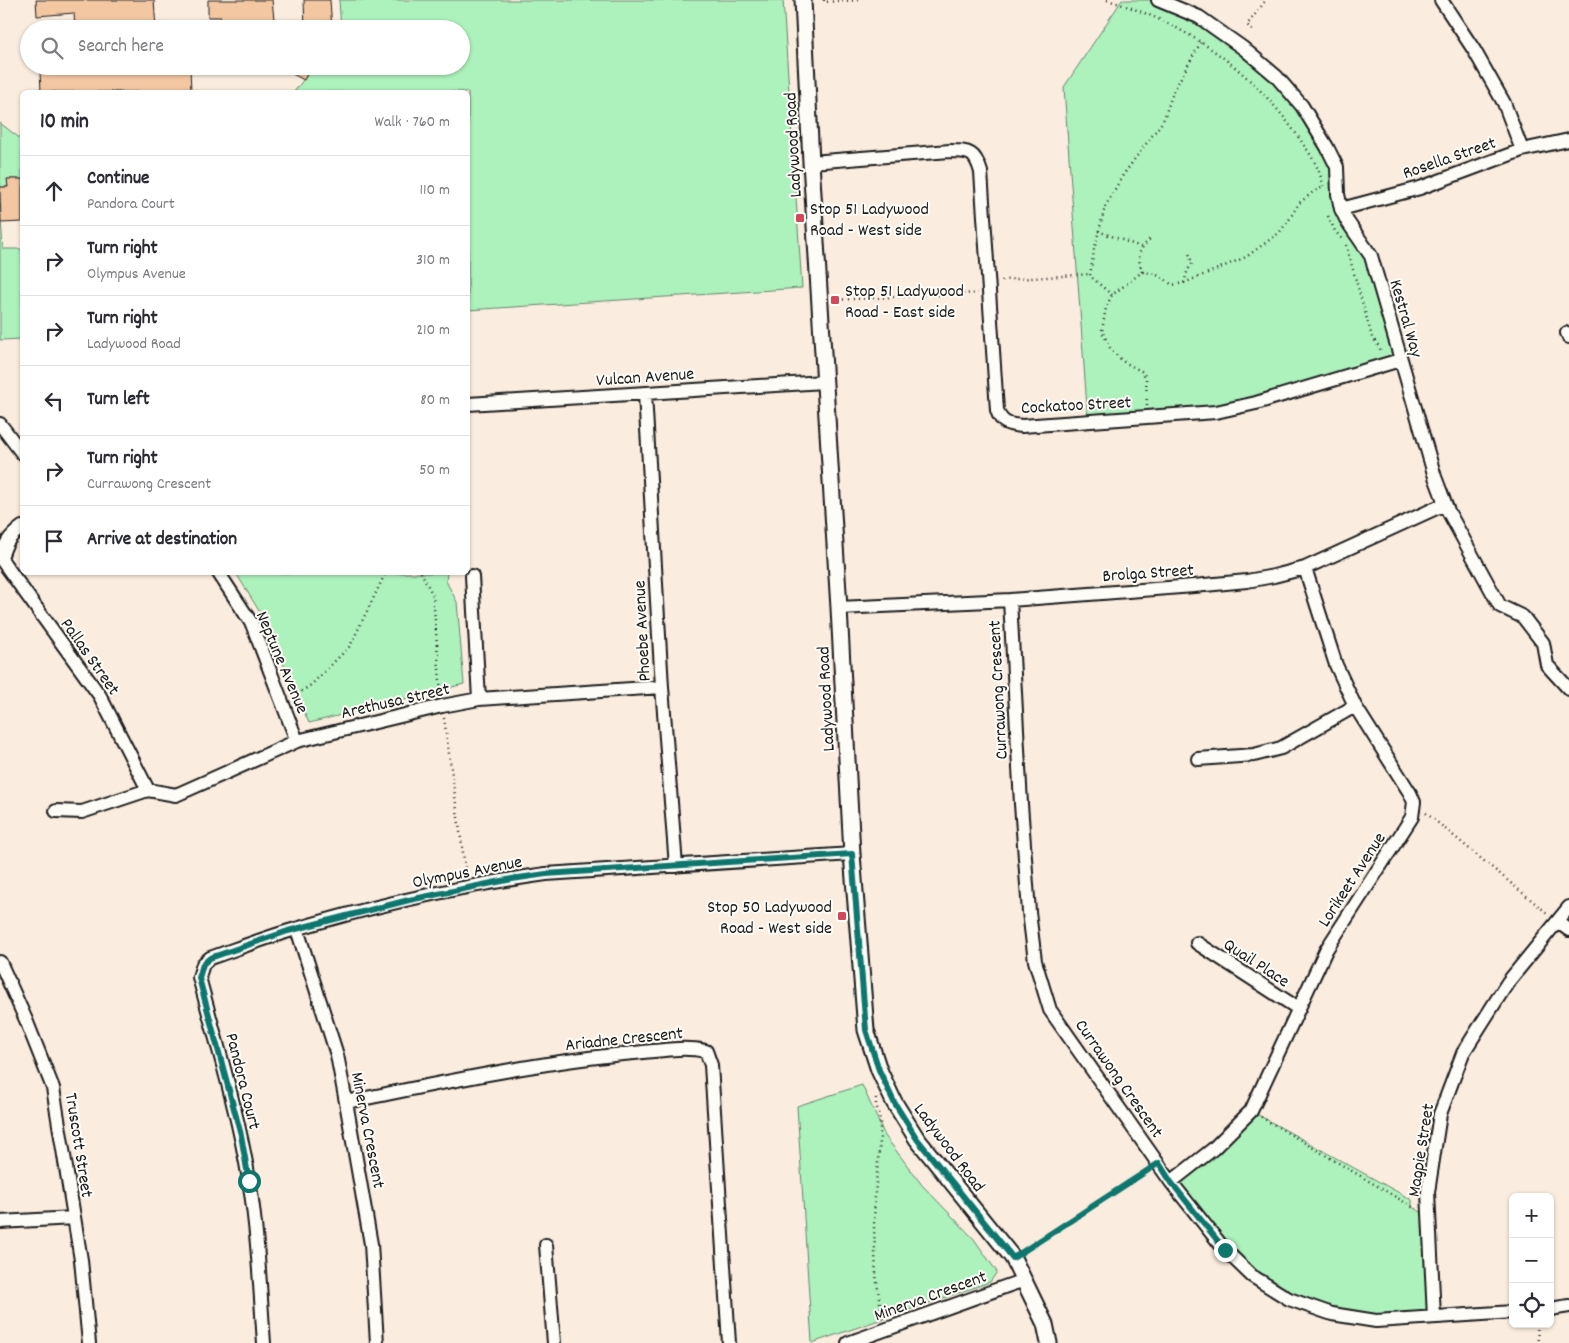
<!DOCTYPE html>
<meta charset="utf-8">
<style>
:root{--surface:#fff;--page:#f2f2f3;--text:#2b2b33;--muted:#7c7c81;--line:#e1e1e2}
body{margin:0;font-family:Dekko,sans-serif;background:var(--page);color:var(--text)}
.controls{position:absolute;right:15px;bottom:15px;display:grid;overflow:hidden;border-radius:8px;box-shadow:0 1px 4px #0004}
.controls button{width:45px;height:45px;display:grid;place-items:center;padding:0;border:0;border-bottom:1px solid var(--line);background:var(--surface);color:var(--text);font:25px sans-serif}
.stop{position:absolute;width:15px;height:15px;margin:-11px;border:4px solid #0f766e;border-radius:50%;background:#fff}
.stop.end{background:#0f766e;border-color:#fff;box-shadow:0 1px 5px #0008}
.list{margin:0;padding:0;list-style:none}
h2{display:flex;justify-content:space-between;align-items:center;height:65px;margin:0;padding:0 20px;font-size:21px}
h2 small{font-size:16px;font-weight:400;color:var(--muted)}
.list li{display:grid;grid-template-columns:32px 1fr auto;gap:15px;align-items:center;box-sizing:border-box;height:70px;padding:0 20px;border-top:1px solid var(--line)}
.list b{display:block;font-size:19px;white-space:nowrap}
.list p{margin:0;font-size:16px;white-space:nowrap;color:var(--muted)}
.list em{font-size:16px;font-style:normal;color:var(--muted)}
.icon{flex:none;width:28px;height:28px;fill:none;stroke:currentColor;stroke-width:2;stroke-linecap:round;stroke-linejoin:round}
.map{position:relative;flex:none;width:1569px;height:1343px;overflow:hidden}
.search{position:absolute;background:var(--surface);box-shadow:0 1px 4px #0004;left:20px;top:20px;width:450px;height:55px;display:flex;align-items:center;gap:12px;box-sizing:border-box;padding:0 18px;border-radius:28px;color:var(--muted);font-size:19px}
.panel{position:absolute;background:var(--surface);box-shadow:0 1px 4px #0004;left:20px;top:90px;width:450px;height:485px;border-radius:8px}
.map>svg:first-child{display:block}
.green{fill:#adf1bc;stroke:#64866c}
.building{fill:#f3c7a2;stroke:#1c1c1c}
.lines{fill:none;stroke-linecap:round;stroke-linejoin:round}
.minor-casing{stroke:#1c1c1c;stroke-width:16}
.tertiary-casing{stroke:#1c1c1c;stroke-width:19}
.path{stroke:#1c1c1c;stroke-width:2.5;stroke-dasharray:1 4;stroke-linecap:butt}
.minor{stroke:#fdfcf7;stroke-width:12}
.tertiary{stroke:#fdfcf7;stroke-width:15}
.route{stroke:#0f766e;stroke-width:6}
.poi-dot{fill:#d1495b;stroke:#fdfcf7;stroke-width:2}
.labels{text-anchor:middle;stroke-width:4;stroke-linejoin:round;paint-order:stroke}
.street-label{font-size:18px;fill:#1c1c1c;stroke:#fdfcf7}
.poi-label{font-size:18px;fill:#1c1c1c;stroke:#fdfcf7;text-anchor:start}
</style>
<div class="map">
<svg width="1569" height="1343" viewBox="0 0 1569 1343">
<rect width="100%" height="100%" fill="#faecde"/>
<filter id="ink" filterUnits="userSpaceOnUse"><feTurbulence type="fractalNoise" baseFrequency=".02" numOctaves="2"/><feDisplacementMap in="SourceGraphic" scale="10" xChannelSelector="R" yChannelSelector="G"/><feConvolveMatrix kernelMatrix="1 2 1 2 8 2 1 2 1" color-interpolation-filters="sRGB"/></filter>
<g filter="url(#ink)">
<!-- green -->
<path class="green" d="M339,0H783L802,288L468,310V92H294L314,66H461V29H341Z
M1122,0H1158L1199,17L1276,76L1327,147L1338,194L1358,236L1400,360L1256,403L1088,422L1064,87Z
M0,123L22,140V179H8V187H0Z
M0,204L3,249H22V339L0,340Z
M236,573H447L446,581L457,602L464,684L309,723L264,619Z
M862,1085L885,1136L922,1185L974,1239L997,1272L990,1282L812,1343L797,1106Z
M1251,1111L1412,1200V1207L1428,1216L1434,1317L1332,1314L1252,1276L1171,1182Z"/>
<!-- building -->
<path class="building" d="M36,0H154L156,29H75L74,13L37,16Z
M208,0H272L275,29H222L221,17H208Z
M304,0H330L332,29H305Z
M55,66H190L191,92H41L40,71L55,70Z
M277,66H311L304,80Z
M7,179H22V222L1,223L0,187H8Z"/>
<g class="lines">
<defs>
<path id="minor" d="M1158,0L1199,17L1243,48L1276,76L1302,106L1327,147L1337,167L1338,194L1341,209L1347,221L1371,256L1435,477L1448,511L1500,606L1523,617L1543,643L1547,665L1569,689
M1441,0L1474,50L1504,103L1522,150
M811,162L950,151C970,151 975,152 981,172L997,410C1001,424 1010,425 1022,426L1216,412L1256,403L1400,360
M1341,209L1420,188L1522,150L1569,140
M1567,333L1569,337
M645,394L662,687L676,866
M468,404L824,382
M0,424L22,453
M22,527C9,537 5,543 1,559L100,696L148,790
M218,572L252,624L297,741
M472,576L479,699
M1010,600L1021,804L1029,912L1035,961L1050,1010L1171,1182L1225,1250L1252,1276L1289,1299L1332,1314L1376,1321L1513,1312
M839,608L1010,600L1194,586L1247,581L1274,576L1305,568L1445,504
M1198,759L1254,755L1281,748L1355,706
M56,811L82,812L148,790L176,795L297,741L442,706L479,699L662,687
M1558,922L1569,930
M297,929L337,1055L346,1102L371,1244L377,1343
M1197,943L1299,1009
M0,962L26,1020L53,1088L81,1260L89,1343
M346,1102C442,1083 537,1062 634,1053C658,1051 683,1046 706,1051L711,1065L729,1343
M1171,1182L1213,1149L1251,1111L1326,950L1412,817L1414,802L1410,793L1355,706L1336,665L1305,568
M0,1222L74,1218
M546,1245L554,1343
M1550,1309L1569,1306
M1434,1317L1428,1192L1440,1114L1463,1053L1508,982L1569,907
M264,1343C260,1289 258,1234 249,1180C238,1112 217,1045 199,977L203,964L210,958C236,949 262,939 289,931C372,906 460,886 546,874L852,854
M848,1343L1024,1280"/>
<path id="tertiary" d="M803,0L811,162L839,608L852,854L866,1030L879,1070L894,1102L917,1139L1013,1258L1045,1324L1049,1343"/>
</defs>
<!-- minor casing -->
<use href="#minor" class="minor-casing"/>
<!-- tertiary casing -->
<use href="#tertiary" class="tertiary-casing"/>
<!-- path -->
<path class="path" d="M824,0V2L860,0
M1107,0C1186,23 1250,68 1297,135C1308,151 1320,167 1323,186
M1252,30L1247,25L1266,0
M1328,216L1335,231L1342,239
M1098,231L1141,247
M1346,245L1372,337L1380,348L1381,353
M1142,272C1137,254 1138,251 1151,238
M1002,281L1003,280L1091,274
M1184,283L1187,272L1192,263L1189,253
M1112,295L1090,276L1094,250L1105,207L1123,175L1163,121L1174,90L1201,42
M833,300L978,293
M1147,405L1146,378L1143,372L1124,362L1111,350L1102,331L1106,307L1112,295L1142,272C1155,273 1162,276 1172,285L1184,283L1246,257L1279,233L1289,220L1299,203L1312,193L1323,187
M421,572L433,596L441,693
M293,697L311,685L350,646L386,572
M444,718L466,874
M1426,813L1547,913
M876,1098V1104L880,1120V1141L875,1194L874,1227L876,1275L882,1318
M1261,1117L1416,1209
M1024,1251L1147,1171
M1537,1324L1538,1343"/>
<!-- minor -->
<use href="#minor" class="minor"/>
<!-- tertiary -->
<use href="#tertiary" class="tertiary"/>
</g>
</g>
<g class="lines" filter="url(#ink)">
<!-- route -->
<path class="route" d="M249,1181L241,1135L199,978L203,964L210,958L288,931L409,900L512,879L546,874L852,854L866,1030L879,1070L894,1102L917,1139L1013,1258L1159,1163L1171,1182L1225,1250"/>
</g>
<!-- markers -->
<g class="poi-dot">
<rect x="795" y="213" width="10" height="10" rx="2.5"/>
<rect x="830" y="295" width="10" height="10" rx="2.5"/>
<rect x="837" y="911" width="10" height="10" rx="2.5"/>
</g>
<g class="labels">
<!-- street labels -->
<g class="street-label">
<text transform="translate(792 145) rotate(-93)" y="6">Ladywood Road</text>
<text transform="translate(1449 157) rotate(-19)" y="6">Rosella Street</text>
<text transform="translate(1407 318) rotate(74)" y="6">Kestral Way</text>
<text transform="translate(645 376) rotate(-4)" y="6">Vulcan Avenue</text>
<text transform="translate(1076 404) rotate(-3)" y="6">Cockatoo Street</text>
<text transform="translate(1148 572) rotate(-4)" y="6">Brolga Street</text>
<text transform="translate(641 631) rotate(-93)" y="6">Phoebe Avenue</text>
<text transform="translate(91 656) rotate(55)" y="6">Pallas Street</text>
<text transform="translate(283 662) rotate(67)" y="6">Neptune Avenue</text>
<text transform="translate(997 690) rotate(-93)" y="6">Currawong Crescent</text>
<text transform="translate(825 699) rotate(-93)" y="6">Ladywood Road</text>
<text transform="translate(395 700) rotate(-13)" y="6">Arethusa Street</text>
<text transform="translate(467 871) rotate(-11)" y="6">Olympus Avenue</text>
<text transform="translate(1351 879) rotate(-57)" y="6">Lorikeet Avenue</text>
<text transform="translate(1257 962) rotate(33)" y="6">Quail Place</text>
<text transform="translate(624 1038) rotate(-6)" y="6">Ariadne Crescent</text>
<text transform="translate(1120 1078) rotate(55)" y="6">Currawong Crescent</text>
<text transform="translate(244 1081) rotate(76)" y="6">Pandora Court</text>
<text transform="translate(369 1130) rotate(79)" y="6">Minerva Crescent</text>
<text transform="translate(80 1145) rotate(81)" y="6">Truscott Street</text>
<text transform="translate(950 1147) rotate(53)" y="6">Ladywood Road</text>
<text transform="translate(1420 1150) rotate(-81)" y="6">Magpie Street</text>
<text transform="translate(930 1295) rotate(-20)" y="6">Minerva Crescent</text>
</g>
<!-- poi labels -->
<g class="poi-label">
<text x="810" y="214">Stop 51 Ladywood<tspan x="810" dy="21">Road - West side</tspan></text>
<text x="845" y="296">Stop 51 Ladywood<tspan x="845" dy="21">Road - East side</tspan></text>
<text x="832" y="912" text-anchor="end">Stop 50 Ladywood<tspan x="832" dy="21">Road - West side</tspan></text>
</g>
</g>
</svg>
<div class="controls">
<button>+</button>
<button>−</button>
<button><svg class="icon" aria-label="locate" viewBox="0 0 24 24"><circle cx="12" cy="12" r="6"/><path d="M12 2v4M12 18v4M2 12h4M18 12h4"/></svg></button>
</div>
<div class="stop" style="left:249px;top:1181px"></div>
<div class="stop end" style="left:1225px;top:1250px"></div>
<div class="search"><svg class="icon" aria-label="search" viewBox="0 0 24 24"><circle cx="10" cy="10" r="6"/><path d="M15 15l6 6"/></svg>Search here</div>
<section class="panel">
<h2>10 min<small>Walk · 760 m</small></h2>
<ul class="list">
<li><svg class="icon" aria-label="ahead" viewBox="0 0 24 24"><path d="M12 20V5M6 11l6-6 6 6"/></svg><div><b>Continue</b><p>Pandora Court</p></div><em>110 m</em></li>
<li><svg class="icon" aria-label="right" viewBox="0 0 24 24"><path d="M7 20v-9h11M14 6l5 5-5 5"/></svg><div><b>Turn right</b><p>Olympus Avenue</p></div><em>310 m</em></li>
<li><svg class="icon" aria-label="right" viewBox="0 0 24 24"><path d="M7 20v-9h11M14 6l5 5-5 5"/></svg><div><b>Turn right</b><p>Ladywood Road</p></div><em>210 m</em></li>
<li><svg class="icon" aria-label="left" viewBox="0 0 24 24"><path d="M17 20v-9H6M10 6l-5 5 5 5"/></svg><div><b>Turn left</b></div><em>80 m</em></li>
<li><svg class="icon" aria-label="right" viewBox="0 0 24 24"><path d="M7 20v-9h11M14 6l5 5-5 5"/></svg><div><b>Turn right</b><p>Currawong Crescent</p></div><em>50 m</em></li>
<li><svg class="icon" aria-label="arrive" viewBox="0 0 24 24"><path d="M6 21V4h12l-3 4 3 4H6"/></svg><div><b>Arrive at destination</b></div></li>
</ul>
</section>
</div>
